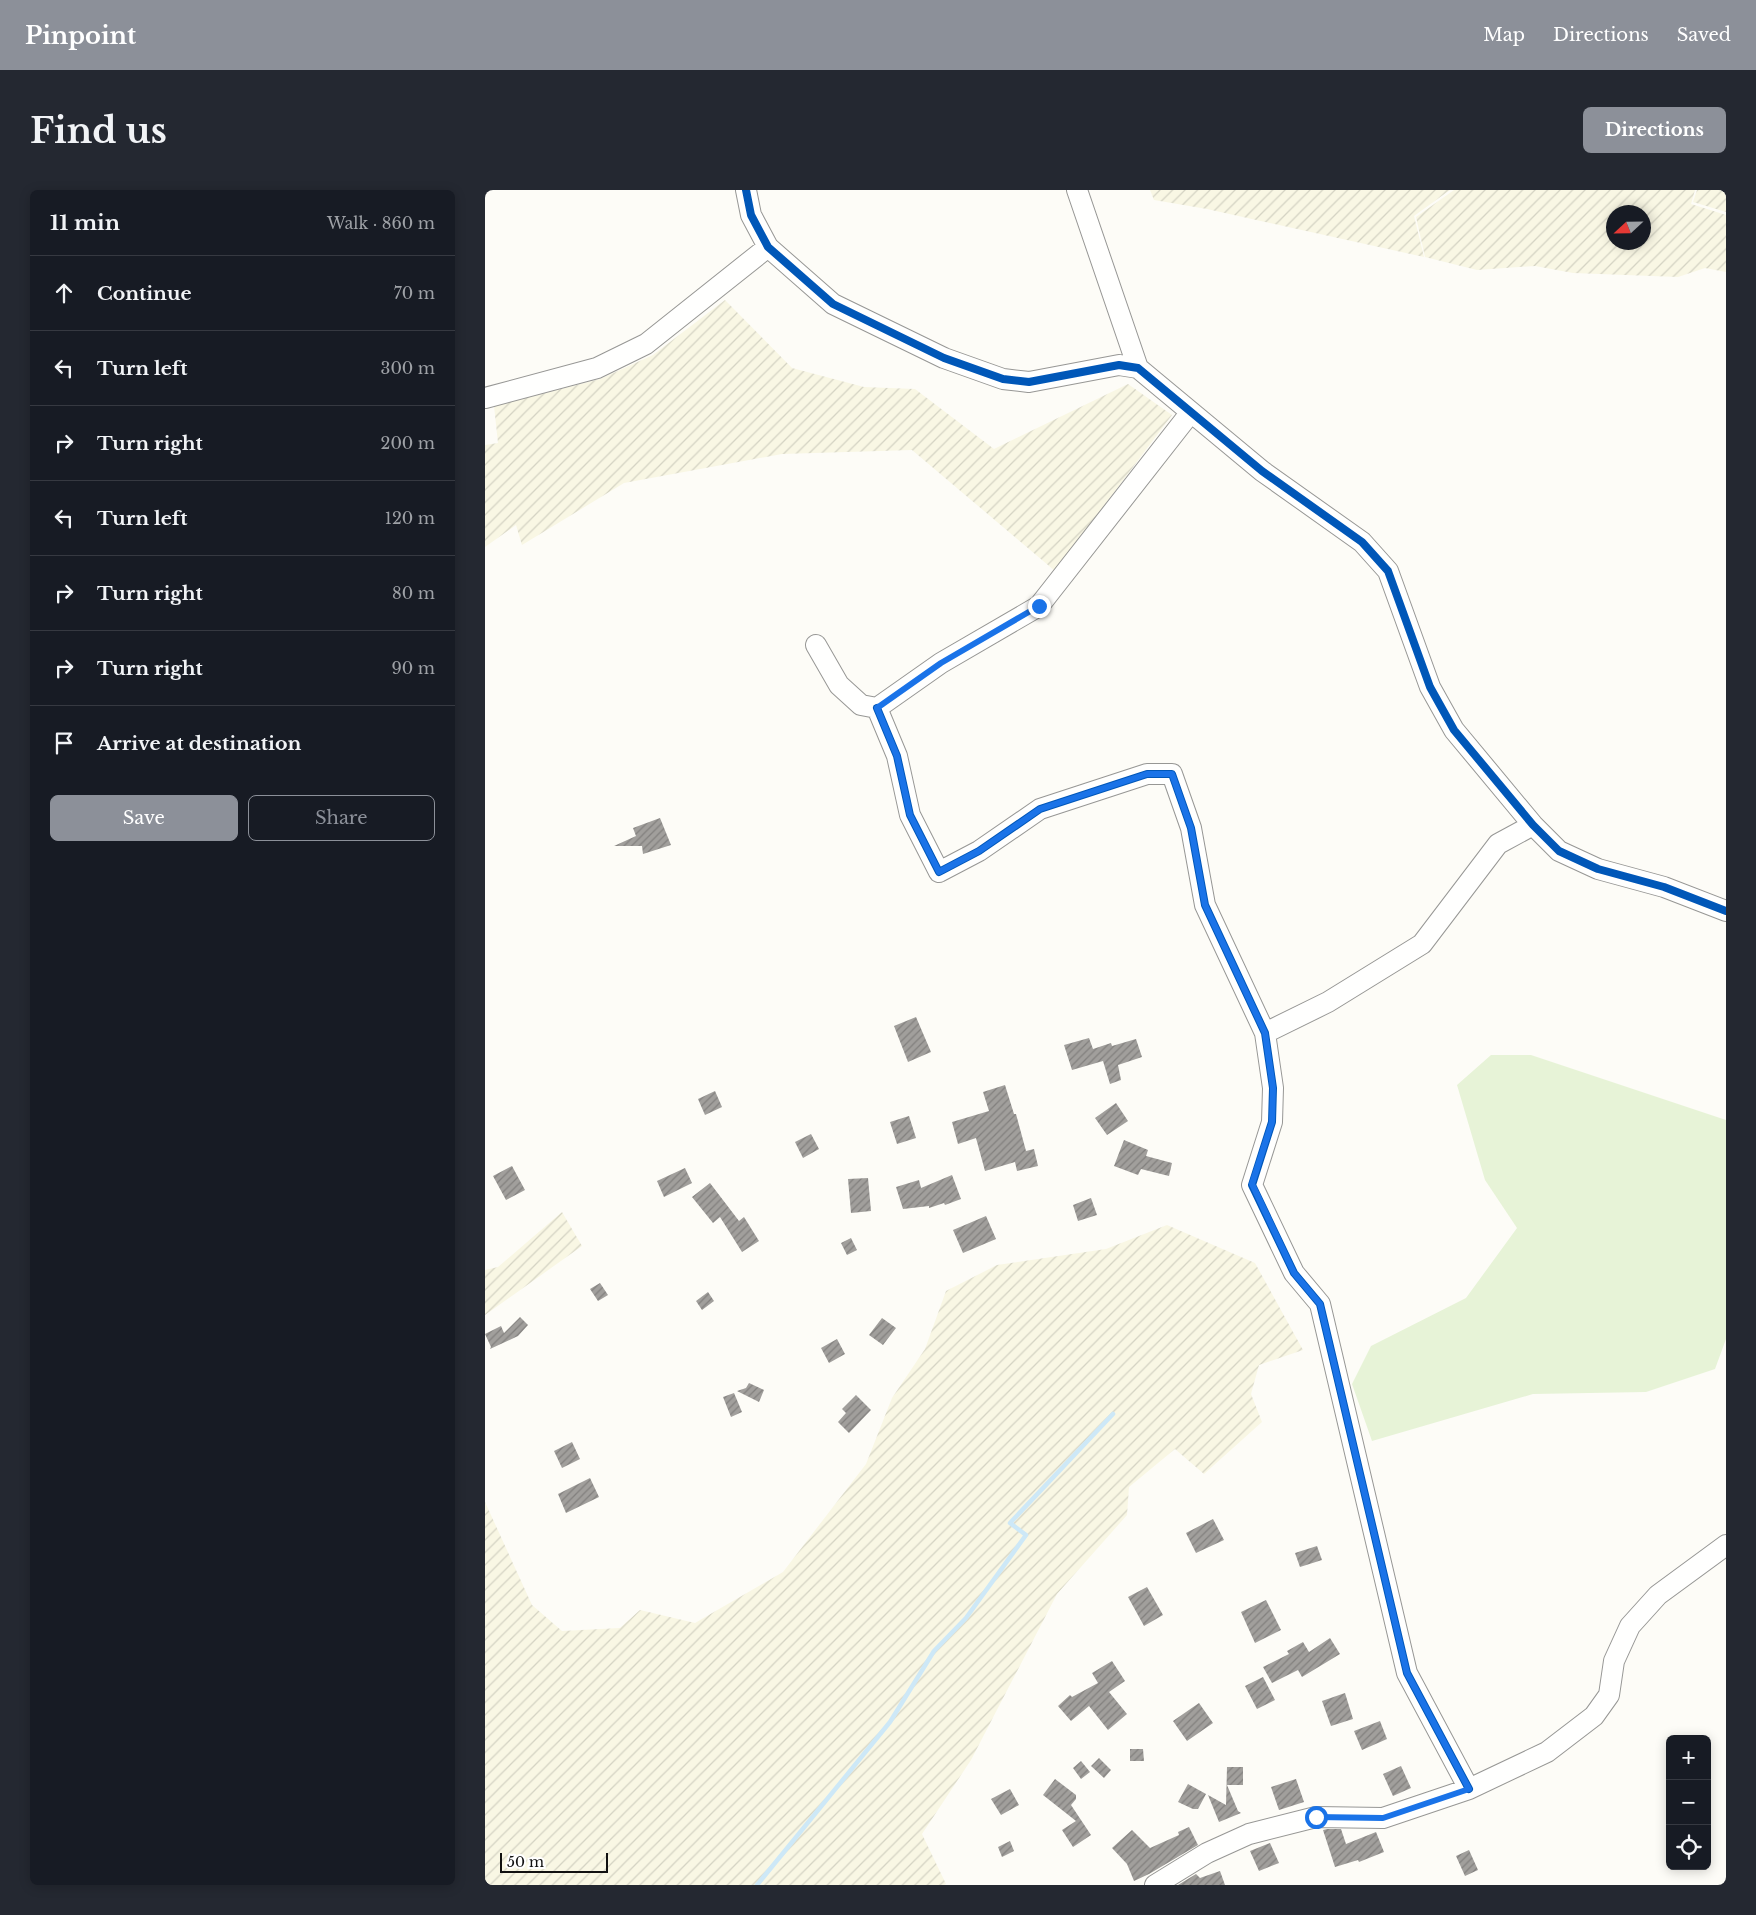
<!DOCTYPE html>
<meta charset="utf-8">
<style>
:root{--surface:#171b24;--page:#242831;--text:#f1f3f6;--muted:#9ea1a6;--line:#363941;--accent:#8c9099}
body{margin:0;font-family:"Libre Baskerville",serif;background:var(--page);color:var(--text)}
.controls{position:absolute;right:15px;bottom:15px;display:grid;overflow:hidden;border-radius:8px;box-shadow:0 2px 12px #0003}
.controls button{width:45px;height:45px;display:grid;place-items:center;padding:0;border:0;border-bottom:1px solid var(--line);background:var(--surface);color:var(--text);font:25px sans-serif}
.compass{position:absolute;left:1121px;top:15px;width:45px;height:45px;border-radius:50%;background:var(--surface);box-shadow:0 2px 12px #0003;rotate:248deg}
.scale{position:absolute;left:15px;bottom:12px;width:108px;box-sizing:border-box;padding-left:5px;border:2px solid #111;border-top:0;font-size:14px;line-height:18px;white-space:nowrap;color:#111;-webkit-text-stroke:4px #fff;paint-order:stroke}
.stop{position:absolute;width:15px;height:15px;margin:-11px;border:4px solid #1a73e8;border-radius:50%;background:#fff}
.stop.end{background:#1a73e8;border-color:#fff;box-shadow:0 1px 5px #0008}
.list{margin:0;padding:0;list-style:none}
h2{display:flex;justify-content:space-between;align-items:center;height:65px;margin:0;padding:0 20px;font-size:21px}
h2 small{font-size:16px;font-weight:400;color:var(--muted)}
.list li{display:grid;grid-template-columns:32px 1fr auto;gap:15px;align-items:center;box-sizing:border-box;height:75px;padding:0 20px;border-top:1px solid var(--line)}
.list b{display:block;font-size:19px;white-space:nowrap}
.list em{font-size:16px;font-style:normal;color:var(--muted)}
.actions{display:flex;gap:10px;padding:15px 20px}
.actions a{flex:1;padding:11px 0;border:1px solid var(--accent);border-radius:8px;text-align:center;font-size:18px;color:var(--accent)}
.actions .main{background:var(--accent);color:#fff}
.icon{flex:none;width:28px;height:28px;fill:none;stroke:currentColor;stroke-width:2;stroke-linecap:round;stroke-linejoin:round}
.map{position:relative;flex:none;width:1241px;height:1695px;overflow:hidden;border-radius:8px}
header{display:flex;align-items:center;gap:30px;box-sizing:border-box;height:70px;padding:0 25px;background:var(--accent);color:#fff}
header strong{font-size:24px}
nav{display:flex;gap:28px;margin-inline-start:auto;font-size:18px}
.intro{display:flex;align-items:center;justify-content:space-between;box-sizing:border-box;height:120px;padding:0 30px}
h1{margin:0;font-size:35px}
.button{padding:12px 22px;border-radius:8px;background:var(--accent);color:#fff;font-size:18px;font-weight:700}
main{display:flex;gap:30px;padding:0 30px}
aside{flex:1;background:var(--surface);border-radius:8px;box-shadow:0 2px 12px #0003}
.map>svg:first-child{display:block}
.farmland{fill:url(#farmland-furrows);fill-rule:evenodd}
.grass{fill:#e7f3d7}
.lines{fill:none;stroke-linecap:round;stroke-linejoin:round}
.stream{stroke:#cde8f7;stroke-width:4.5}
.building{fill:url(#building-hatch)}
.minor-casing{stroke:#979795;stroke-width:22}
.minor{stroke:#fffffe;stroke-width:20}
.cycleway-casing{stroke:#fff;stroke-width:11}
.cycleway{stroke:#0057b8;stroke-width:8}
.route{stroke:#1a73e8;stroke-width:6}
</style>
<header>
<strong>Pinpoint</strong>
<nav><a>Map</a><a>Directions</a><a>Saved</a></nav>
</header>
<div class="intro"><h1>Find us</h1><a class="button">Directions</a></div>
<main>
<aside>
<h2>11 min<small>Walk · 860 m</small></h2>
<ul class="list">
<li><svg class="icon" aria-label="ahead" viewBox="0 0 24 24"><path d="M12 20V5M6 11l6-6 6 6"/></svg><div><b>Continue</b></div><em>70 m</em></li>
<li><svg class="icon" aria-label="left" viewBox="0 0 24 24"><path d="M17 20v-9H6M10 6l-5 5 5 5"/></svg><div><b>Turn left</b></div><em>300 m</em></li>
<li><svg class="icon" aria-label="right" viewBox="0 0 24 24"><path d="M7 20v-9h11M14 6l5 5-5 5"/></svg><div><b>Turn right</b></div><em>200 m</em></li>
<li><svg class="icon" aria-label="left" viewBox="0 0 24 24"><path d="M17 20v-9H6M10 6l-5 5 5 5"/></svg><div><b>Turn left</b></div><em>120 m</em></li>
<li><svg class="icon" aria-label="right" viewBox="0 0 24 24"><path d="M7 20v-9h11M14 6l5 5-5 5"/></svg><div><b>Turn right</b></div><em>80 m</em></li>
<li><svg class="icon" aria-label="right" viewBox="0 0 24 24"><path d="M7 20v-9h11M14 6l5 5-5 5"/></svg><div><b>Turn right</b></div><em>90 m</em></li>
<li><svg class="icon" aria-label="arrive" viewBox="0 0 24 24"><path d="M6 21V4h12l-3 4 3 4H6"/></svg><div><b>Arrive at destination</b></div></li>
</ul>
<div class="actions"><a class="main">Save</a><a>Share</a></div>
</aside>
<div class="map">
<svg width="1241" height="1695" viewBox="0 0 1241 1695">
<defs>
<pattern id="farmland-furrows" width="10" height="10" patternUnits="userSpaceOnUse" patternTransform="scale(1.25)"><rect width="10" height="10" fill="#f9f7e4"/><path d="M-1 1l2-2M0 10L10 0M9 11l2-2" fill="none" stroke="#d4d3c3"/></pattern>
<pattern id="building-hatch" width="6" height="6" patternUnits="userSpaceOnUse" patternTransform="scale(1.25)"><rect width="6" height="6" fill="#a19f9c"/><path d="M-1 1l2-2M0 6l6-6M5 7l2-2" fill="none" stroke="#82807e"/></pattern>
</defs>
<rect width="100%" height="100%" fill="#fdfcf7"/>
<!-- farmland -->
<path class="farmland" d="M665,0H965L929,26L939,67L722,19L669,10Z
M969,0H1210L1206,14L1241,25V82L1220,78L1193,87L1088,83L1050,76L992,80L940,67L931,27ZM1128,22H1158V52H1128Z
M1212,0H1241V22L1208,12Z
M240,110L307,178L379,197L430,199L509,259L643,194L687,225L570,381L427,260L297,264L139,293L37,355L31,335L0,357V255L13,253L9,216L115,189L168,165Z
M77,1022L97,1056L0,1125V1080L13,1077Z
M682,1035L770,1073L818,1160L774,1175L766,1204L777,1232L719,1284L690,1259L644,1297L642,1325L572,1404L486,1570L437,1644L461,1694L459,1695H0V1312L47,1415L77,1441L135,1438L155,1420L210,1433L298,1382L381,1274L407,1208L440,1159L461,1101L512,1075L621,1059Z"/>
<!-- grass -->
<path class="grass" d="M1006,865H1046L1241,930V1149L1230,1179L1161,1202L1048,1204L887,1251L867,1194L886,1156L981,1108L1032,1038L1000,990L972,895Z"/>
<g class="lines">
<!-- stream -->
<path class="stream" d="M272,1695L405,1532L449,1461L481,1428L541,1345L525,1333L628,1224"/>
</g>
<!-- building -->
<path class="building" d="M175,628L186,655L158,664L157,656H129L151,646L148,638Z
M431,827L446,862L423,872L409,836Z
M604,848L608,859L626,853L627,856L651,849L657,867L633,875L636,890L625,894L618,871L587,880L579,855Z
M520,895L529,924H531L541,961L549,959L553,976L532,981L530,972L500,981L491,948L473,954L467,932L504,921L498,902Z
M230,901L237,917L220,925L213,909Z
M631,913L643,931L622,945L610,928Z
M424,926L431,948L412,954L405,932Z
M326,944L334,959L318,968L310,952Z
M639,950L663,960L661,966L687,973L684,986L656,979L653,985L629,976Z
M27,976L40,1000L21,1010L8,986Z
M200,978L207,993L179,1007L172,991Z
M467,985L476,1009L460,1015L459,1013L444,1018V1016L418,1019L411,997L434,990L436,998Z
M383,988L386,1021L366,1023L363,989Z
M225,993L254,1031L259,1027L274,1051L257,1062L235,1027L228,1033L207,1007Z
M606,1008L612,1025L593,1031L588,1015Z
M501,1026L511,1049L478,1063L468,1040Z
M366,1048L372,1060L362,1065L356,1053Z
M115,1093L123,1105L113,1111L105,1099Z
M223,1102L229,1111L217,1120L211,1111Z
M35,1127L43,1135L33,1146L5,1159L6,1157L0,1144L16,1136L19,1143Z
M397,1128L411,1138L398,1155L384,1145Z
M352,1149L360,1164L344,1173L336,1158Z
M264,1193L279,1200L274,1212L252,1201L261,1198Z
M249,1203L257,1222L246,1227L238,1207Z
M371,1205L386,1220L364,1243L353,1232L361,1223L357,1219Z
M87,1252L95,1269L77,1278L69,1261Z
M105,1288L114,1307L81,1323L73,1304Z
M728,1329L739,1350L711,1363L701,1343Z
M832,1356L837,1370L815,1377L810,1363Z
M662,1397L678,1425L659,1436L643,1407Z
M781,1410L796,1440L770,1453L756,1422Z
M845,1448L855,1464L817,1487L813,1480L787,1493L778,1477L804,1464L802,1461L818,1452L824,1462Z
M627,1471L640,1491L624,1502L642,1524L623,1540L604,1516L586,1531L573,1516L585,1505L587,1507L613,1493L607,1483Z
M778,1487L790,1510L772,1519L760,1496Z
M860,1503L868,1529L846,1536L837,1511Z
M714,1513L728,1533L702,1551L688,1531Z
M895,1531L902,1549L877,1560L869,1541Z
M645,1559H658L659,1571H645Z
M614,1568L626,1580L619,1588L606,1576Z
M596,1571L605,1582L596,1589L588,1578Z
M916,1576L926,1598L908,1606L898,1584Z
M742,1577H758V1595H742L753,1621L756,1623L734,1632L723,1605L741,1615Z
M570,1589L591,1605V1609L586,1615L606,1645L588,1657L577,1640L591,1631L558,1605Z
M811,1589L819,1612L794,1620L786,1597Z
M703,1594L721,1604L713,1619H708L693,1612Z
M525,1599L534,1615L516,1625L506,1609Z
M704,1637L713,1655L664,1684L649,1691L642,1674L627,1658L647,1640L665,1658L694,1645L693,1642Z
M842,1639H856L861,1654L891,1642L899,1662L874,1672L873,1670L850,1677L838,1640Z
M525,1651L529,1661L517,1667L513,1657Z
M785,1653L794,1673L774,1681L765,1661Z
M984,1660L993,1680L980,1686L971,1666Z
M735,1681L740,1695H693L711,1684L715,1688Z"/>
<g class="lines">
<defs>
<path id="minor" d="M261,0L266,25L283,57L348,114L459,168L518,189L544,192L634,175L653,178L777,281L877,352L903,381L945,497L969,540L1048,635L1074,661L1113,679L1179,697L1241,721
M592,0L653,178
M0,208L112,178L161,154L283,57
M331,455L354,495L376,515L392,518L456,473L554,416L706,222
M392,518L412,566L425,625L454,682L494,661L555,619L662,584H687L706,638L720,715L780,843L788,898L787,932L767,995L809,1083L835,1114L922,1483L984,1599
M780,843L843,812L937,754L1013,654L1048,635
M670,1695L722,1663L764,1644L831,1627L898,1628L984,1599L1062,1562L1109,1526L1124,1505L1129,1471L1145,1436L1173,1405L1241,1355"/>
</defs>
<!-- minor casing -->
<use href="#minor" class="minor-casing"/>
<!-- minor -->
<use href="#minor" class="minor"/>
<defs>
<path id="cycleway" d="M261,0L266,25L283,57L348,114L459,168L518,189L544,192L634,175L653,178L777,281L877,352L903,381L945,497L969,540L1048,635L1074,661L1113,679L1179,697L1241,721
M392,518L412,566L425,625L454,682L494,661L555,619L662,584H687L706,638L720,715L780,843L788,898L787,932L767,995L809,1083L835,1114L922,1483L984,1599"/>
</defs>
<!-- cycleway casing -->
<use href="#cycleway" class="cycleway-casing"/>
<!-- cycleway -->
<use href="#cycleway" class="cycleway"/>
</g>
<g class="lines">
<!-- route -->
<path class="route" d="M554,416L456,473L392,518L412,566L425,625L454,682L494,661L555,619L662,584H687L706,638L720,715L780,843L788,898L787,932L767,994L809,1083L835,1114L922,1483L984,1599L898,1628L831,1627"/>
</g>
</svg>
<div class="controls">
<button>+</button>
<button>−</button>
<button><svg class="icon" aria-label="locate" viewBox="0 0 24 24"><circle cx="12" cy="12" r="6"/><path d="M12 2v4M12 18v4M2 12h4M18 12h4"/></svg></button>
</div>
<svg class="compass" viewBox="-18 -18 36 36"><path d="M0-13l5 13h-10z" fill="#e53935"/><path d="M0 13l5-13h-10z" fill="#9ea1a6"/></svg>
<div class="scale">50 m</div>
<div class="stop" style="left:831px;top:1627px"></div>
<div class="stop end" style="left:554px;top:416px"></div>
</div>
</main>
